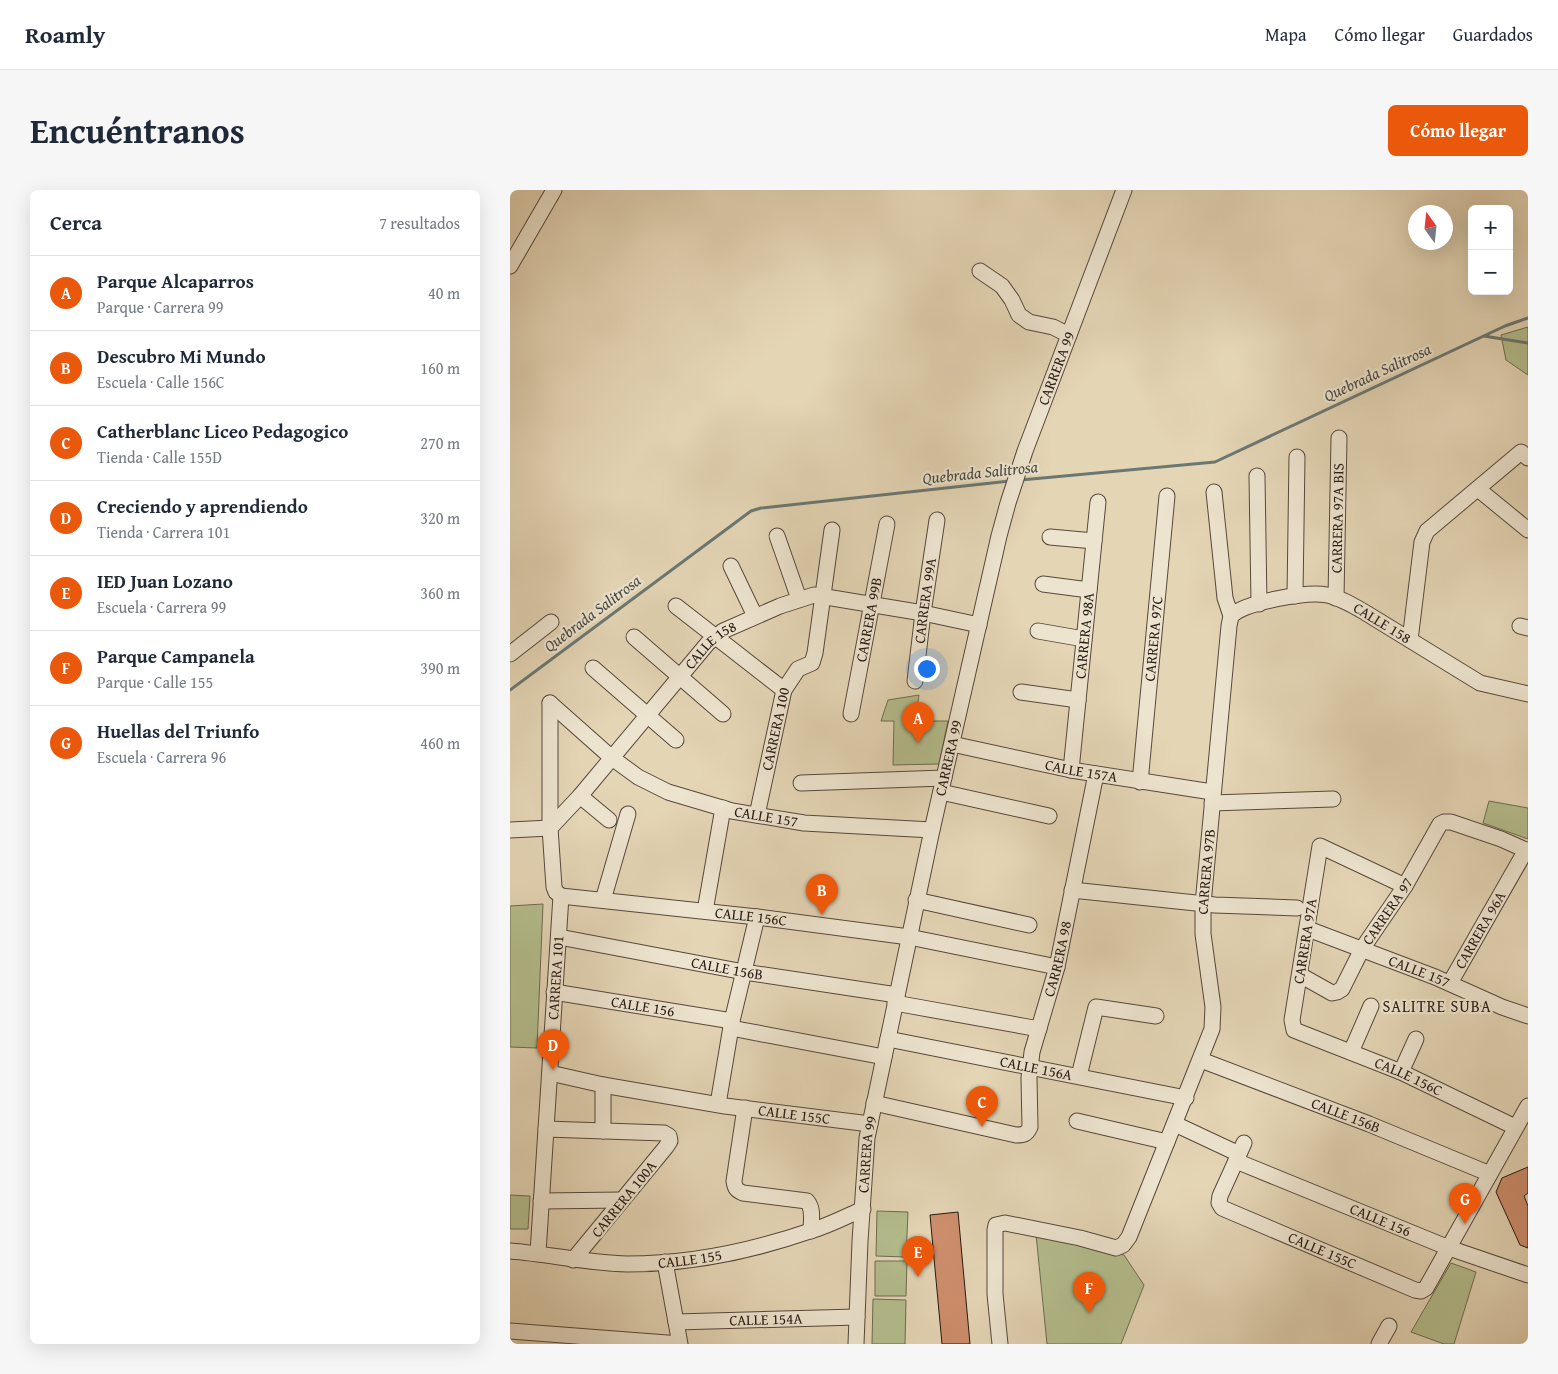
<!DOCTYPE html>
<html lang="es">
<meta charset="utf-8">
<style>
:root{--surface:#fff;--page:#f6f6f7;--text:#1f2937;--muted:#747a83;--line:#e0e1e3;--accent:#ea580c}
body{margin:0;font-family:"Gentium Book Plus",serif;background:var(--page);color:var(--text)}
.controls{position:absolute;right:15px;top:15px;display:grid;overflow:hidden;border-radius:8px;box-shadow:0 5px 20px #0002}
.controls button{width:45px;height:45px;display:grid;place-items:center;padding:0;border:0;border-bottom:1px solid var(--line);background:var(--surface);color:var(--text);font:25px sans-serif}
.compass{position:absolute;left:898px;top:15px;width:45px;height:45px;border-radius:50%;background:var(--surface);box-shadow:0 5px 20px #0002;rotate:345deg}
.you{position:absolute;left:416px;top:478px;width:18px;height:18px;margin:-12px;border:4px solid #fff;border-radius:50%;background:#1a73e8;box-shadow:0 0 0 8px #1a73e833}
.badge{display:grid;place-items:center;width:32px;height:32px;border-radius:50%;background:var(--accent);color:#fff;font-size:16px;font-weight:700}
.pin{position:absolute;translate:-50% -41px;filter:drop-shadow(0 1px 2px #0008)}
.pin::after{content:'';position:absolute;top:26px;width:18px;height:15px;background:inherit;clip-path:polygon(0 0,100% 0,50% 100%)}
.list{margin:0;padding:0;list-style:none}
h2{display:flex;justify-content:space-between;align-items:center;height:65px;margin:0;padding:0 20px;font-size:21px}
h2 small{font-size:16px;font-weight:400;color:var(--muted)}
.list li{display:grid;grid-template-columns:32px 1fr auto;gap:15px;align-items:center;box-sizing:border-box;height:75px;padding:0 20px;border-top:1px solid var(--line)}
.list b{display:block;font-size:19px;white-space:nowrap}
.list p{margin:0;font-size:16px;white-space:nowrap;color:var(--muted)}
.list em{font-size:16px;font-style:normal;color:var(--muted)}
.map{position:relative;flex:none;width:1018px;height:1154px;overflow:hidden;border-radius:8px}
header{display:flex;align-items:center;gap:30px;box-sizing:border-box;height:70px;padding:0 25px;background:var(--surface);border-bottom:1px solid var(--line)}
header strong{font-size:24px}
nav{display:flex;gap:28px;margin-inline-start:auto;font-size:18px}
.intro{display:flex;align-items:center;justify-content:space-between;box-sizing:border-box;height:120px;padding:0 30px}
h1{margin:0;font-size:35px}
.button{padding:12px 22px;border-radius:8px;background:var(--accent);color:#fff;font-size:18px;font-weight:700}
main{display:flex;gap:30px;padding:0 30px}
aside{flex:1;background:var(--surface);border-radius:8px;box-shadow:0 5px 20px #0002}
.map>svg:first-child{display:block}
.green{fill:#b4bd8d;stroke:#6e6b50}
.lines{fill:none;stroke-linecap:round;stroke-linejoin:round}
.stream{stroke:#6a7873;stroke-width:3}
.building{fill:#cd8e6c;stroke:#271913}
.minor-casing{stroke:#56483c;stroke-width:17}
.minor{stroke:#ede4cf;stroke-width:15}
.labels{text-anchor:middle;stroke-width:4.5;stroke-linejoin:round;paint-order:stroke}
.street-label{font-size:15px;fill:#271913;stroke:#ede4cf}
.water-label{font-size:16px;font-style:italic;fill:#484943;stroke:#ede4cf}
.neighbourhood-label{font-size:16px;letter-spacing:1px;fill:#271913;stroke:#ede4cf}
</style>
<header>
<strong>Roamly</strong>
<nav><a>Mapa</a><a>Cómo llegar</a><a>Guardados</a></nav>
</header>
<div class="intro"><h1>Encuéntranos</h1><a class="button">Cómo llegar</a></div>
<main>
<aside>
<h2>Cerca<small>7 resultados</small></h2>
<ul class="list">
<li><span class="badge">A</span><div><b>Parque Alcaparros</b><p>Parque · Carrera 99</p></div><em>40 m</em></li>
<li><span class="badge">B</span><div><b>Descubro Mi Mundo</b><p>Escuela · Calle 156C</p></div><em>160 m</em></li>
<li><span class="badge">C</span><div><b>Catherblanc Liceo Pedagogico</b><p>Tienda · Calle 155D</p></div><em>270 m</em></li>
<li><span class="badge">D</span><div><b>Creciendo y aprendiendo</b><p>Tienda · Carrera 101</p></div><em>320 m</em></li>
<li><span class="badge">E</span><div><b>IED Juan Lozano</b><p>Escuela · Carrera 99</p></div><em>360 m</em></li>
<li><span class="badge">F</span><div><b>Parque Campanela</b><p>Parque · Calle 155</p></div><em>390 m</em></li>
<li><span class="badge">G</span><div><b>Huellas del Triunfo</b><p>Escuela · Carrera 96</p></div><em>460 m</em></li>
</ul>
</aside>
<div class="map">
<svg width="1018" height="1154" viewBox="0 0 1018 1154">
<rect width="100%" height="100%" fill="#e4d5b5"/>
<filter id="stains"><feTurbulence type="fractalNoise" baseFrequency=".004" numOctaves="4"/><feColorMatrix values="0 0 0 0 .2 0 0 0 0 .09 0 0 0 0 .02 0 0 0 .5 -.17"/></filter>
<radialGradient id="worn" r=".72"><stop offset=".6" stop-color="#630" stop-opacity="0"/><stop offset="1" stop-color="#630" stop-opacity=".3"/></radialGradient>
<!-- green -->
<path class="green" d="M1018,137V185L996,170L991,145Z
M409,505L405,531H438L429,574L383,575L384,531H371L378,510Z
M979,611L1018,618V649L973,633Z
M33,714L27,858L0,857V716Z
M0,1005L20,1006L18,1039H0Z
M367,1021L398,1022L396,1067L366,1066Z
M526,1044L614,1065L634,1095L611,1154H537Z
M365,1071H397L396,1106H365Z
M941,1073L966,1082L944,1154H934L901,1142Z
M363,1109L396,1110L395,1154H362Z"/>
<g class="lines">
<!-- stream -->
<path class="stream" d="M974,146L1018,153
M511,290L705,272L995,136L1018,128
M0,500L241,321L251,318L500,291"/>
</g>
<!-- building -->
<path class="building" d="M1018,977V1003L1014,1006L1018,1016V1058L1010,1055L986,1002L992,988Z
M448,1022L460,1154H432L420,1025Z"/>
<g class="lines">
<defs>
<g id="minor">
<path d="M0,76L44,0"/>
<path d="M470,81L492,96L502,110L509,125L519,132L543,137L559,145"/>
<path d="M747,286L749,414"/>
<path d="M968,299L1018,340"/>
<path d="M267,346L289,409"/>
<path d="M540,347L584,351"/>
<path d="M221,376L245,426"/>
<path d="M533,394L579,400"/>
<path d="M785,406L787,267"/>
<path id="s1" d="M826,408L829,248"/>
<path d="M166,416L274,500"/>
<path id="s2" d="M721,426C735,412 798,401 817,405C831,408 844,416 856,423L970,493L1018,504"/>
<path d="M1010,436L1018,438"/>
<path d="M528,441L574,449"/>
<path d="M124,447L213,524"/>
<path d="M900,450L912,352L917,341L1011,262L1018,268"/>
<path d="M0,464L41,432"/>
<path d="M83,478L166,550"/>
<path id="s3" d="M405,491L413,423L427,330"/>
<path d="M511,502L568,510"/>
<path id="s4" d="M40,513L102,568L128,587L158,602L222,621L294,633L422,640"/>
<path d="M40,513V638L44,697L46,702L51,706"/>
<path id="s5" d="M341,524L377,334"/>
<path id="s6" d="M442,554L561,580L702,602"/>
<path id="s7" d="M561,580L588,312"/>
<path id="s8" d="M630,592L657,306"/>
<path d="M291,593L434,588"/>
<path d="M431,602L539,626"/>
<path d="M70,606L99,630"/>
<path d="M702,613L823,609"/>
<path id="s9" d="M247,625L274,500L288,479L302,473L305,463L322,340"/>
<path id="s10" d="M0,640L40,638L70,606L198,453L213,441L270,416L304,405L413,423L469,435"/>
<path id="s11" d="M895,696L810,656L782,830L784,840L891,882L1005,937"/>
<path d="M562,700L705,715L787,718"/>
<path id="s12" d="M51,706L247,727L399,747L547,777"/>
<path d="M93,710L118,624"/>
<path d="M406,710L519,735"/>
<path d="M195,721L213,618"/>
<path id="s13" d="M798,739L925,787L992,817L1018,826"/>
<path id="s14" d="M49,747L234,782L387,805"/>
<path id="s15" d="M790,785L822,803L827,802L832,799L852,759L895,696L930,634L934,632H941L991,649L1018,661"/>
<path id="s16" d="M940,793L1016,660"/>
<path id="s17" d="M44,802L222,831"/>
<path d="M385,813L529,839"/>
<path d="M221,838L374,867"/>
<path id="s18" d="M378,849L676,908"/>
<path d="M841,862L861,816"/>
<path id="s19" d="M691,870L859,934L980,984"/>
<path d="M891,882L906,849"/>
<path id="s20" d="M40,883L93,895L215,916L360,934"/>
<path d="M569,886L586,817L646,826"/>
<path d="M93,895V941"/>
<path id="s21" d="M364,913L506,945C514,945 517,944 520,937L519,888L522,862L547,777L586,584"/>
<path d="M208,914L222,831L247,727"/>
<path d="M235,918L224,991C225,998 226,1000 233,1003L297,1011C304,1019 301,1031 301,1041"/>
<path d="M567,931L657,952"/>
<path d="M665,934L729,964"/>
<path d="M36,939L154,943L159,946L160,951L156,957L63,1070"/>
<path id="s22" d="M734,953L710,1006L709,1013L712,1018L905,1100L911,1101L916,1098L920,1091L1018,916"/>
<path id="s23" d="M726,971L939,1058L1018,1085"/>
<path d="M31,1011L112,1010"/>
<path id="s24" d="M0,1061C39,1064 77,1073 117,1074C178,1074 242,1061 300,1041C318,1036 335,1027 353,1019"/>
<path id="s25" d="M28,1063L51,706"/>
<path id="s26" d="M166,1132L347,1127"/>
<path d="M0,1141L170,1154L155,1072"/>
<path id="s27" d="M346,1154L350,1051L357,948L422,640L489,346L498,313L515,261L614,0"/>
<path id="s28" d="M490,1154L485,1104V1040L486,1035L495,1033L570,1048L606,1058L613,1055L619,1047L702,839L703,817L693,744V714L719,436L721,426L715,408L704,302"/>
<path d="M869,1154L879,1136"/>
</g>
</defs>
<!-- minor casing -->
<use href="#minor" class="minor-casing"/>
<!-- minor -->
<use href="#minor" class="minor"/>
</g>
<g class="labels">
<!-- street labels -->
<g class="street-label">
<text dy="5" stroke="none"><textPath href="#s27" startOffset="1000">CARRERA 99</textPath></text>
<text dy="5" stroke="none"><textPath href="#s1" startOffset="80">CARRERA 97A BIS</textPath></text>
<text dy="5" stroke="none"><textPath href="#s3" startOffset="81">CARRERA 99A</textPath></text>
<text dy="5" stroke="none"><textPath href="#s5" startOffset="96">CARRERA 99B</textPath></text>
<text dy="5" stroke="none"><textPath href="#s2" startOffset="162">CALLE 158</textPath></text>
<text dy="5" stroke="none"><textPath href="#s7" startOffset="135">CARRERA 98A</textPath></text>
<text dy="5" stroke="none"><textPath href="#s8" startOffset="144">CARRERA 97C</textPath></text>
<text dy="5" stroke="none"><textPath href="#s10" startOffset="284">CALLE 158</textPath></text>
<text dy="5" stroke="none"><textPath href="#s9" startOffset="88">CARRERA 100</textPath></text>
<text dy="5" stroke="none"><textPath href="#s27" startOffset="595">CARRERA 99</textPath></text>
<text dy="5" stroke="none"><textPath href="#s6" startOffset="132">CALLE 157A</textPath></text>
<text dy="5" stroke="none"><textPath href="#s4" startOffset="250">CALLE 157</textPath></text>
<text dy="5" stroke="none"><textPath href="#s28" startOffset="642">CARRERA 97B</textPath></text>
<text dy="5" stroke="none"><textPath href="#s15" startOffset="138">CARRERA 97</textPath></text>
<text dy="5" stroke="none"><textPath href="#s12" startOffset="191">CALLE 156C</textPath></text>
<text dy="5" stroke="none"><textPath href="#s16" startOffset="61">CARRERA 96A</textPath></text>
<text transform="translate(795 751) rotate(-81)" y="5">CARRERA 97A</text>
<text dy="5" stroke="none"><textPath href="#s21" startOffset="335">CARRERA 98</textPath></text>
<text dy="5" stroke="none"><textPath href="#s14" startOffset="171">CALLE 156B</textPath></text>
<text dy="5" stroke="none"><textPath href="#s13" startOffset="119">CALLE 157</textPath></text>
<text dy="5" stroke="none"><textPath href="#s25" startOffset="276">CARRERA 101</textPath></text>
<text dy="5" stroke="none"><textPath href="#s17" startOffset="90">CALLE 156</textPath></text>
<text dy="5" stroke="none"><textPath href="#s18" startOffset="151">CALLE 156A</textPath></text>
<text dy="5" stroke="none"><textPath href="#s11" startOffset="404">CALLE 156C</textPath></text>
<text dy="5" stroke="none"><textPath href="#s20" startOffset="248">CALLE 155C</textPath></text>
<text dy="5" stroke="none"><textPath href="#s19" startOffset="155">CALLE 156B</textPath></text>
<text dy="5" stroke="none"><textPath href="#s27" startOffset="190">CARRERA 99</textPath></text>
<text transform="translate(114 1009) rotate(-51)" y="5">CARRERA 100A</text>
<text dy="5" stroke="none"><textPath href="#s23" startOffset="156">CALLE 156</textPath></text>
<text dy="5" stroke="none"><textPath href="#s22" startOffset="180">CALLE 155C</textPath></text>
<text dy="5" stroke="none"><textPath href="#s24" startOffset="181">CALLE 155</textPath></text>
<text dy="5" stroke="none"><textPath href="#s26" startOffset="90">CALLE 154A</textPath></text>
</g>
<!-- water labels -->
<g class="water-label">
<text transform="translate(867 182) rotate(-25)" y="6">Quebrada Salitrosa</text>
<text transform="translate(470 282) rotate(-6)" y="6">Quebrada Salitrosa</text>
<text transform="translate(82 423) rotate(-37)" y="6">Quebrada Salitrosa</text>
</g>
<!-- neighbourhood labels -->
<g class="neighbourhood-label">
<text x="927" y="822">SALITRE SUBA</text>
</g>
</g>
<rect width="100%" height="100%" filter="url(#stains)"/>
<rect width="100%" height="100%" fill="url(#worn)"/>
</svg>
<div class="controls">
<button>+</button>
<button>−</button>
</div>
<svg class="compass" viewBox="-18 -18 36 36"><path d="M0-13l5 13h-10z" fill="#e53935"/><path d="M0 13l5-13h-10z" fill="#747a83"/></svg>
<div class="you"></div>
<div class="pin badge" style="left:408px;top:553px">A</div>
<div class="pin badge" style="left:312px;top:725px">B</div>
<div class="pin badge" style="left:472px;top:937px">C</div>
<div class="pin badge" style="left:43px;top:880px">D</div>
<div class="pin badge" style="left:408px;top:1087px">E</div>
<div class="pin badge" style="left:579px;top:1123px">F</div>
<div class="pin badge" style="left:955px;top:1034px">G</div>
</div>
</main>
